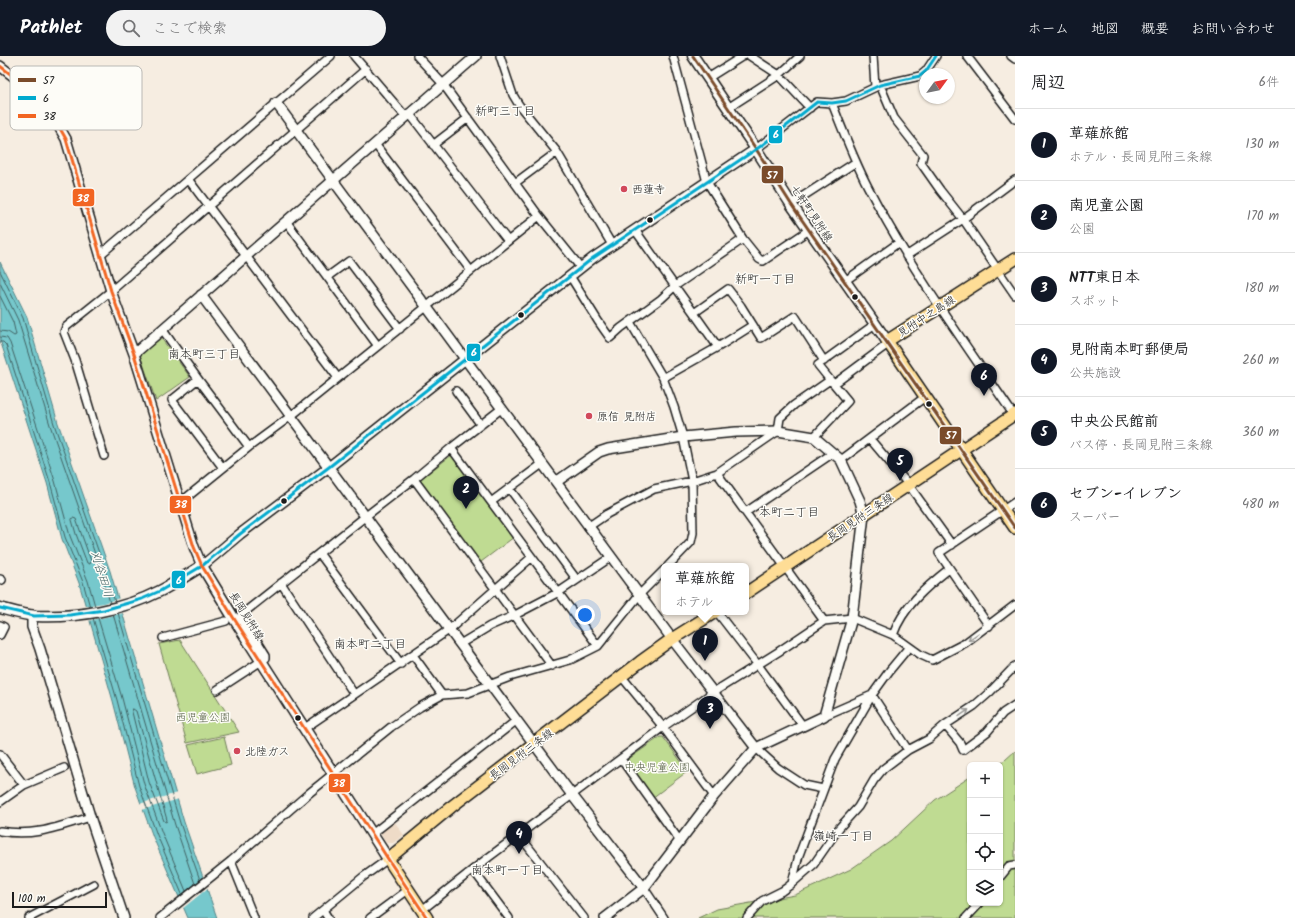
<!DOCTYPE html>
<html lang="ja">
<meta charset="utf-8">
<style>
:root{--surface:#fff;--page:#f2f2f2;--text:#202124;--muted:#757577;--line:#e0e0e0;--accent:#111827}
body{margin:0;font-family:Kalam,"Klee One",sans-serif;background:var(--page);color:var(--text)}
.controls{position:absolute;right:12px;bottom:12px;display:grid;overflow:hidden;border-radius:6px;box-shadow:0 1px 3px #0004}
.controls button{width:36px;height:36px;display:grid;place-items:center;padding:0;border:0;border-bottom:1px solid var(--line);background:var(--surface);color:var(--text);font:20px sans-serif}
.compass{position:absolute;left:919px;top:12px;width:36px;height:36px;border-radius:50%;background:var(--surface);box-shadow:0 1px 3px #0004;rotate:57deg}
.scale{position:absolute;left:12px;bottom:10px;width:95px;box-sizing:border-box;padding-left:4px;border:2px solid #1c1c1c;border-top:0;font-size:11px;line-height:14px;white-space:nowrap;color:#1c1c1c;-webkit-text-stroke:3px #fdfcf7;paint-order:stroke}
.you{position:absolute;left:585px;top:559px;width:14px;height:14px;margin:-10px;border:3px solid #fff;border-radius:50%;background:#1a73e8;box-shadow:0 0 0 6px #1a73e833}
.badge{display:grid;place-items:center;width:26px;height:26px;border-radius:50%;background:var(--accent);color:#fff;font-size:13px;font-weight:700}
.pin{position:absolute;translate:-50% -33px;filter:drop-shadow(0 1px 2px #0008)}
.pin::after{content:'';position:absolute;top:21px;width:14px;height:12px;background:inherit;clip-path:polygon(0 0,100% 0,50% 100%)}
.popup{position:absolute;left:661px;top:507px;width:88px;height:52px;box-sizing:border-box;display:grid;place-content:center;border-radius:6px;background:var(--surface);filter:drop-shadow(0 1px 3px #0005);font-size:13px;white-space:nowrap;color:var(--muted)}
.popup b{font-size:15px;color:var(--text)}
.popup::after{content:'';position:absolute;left:50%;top:100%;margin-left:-8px;border:8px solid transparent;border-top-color:var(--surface)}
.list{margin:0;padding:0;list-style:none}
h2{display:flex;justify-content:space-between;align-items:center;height:52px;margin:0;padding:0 16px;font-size:17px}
h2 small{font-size:13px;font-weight:400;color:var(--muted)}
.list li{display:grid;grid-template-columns:26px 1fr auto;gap:12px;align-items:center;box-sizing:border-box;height:72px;padding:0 16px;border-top:1px solid var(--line)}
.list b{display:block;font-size:15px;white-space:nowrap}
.list p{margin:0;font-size:13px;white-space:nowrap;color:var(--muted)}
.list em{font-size:13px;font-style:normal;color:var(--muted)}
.icon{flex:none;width:22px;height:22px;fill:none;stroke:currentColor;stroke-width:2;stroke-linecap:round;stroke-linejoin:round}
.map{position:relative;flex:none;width:1015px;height:862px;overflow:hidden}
header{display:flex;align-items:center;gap:24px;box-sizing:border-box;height:56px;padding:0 20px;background:var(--accent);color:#fff}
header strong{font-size:19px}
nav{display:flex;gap:22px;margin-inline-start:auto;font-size:14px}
.search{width:280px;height:36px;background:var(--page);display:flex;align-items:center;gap:10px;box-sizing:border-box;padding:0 14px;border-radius:22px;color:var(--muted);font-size:15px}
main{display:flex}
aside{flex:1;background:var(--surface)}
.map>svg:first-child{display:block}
.built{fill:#eedbc7}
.green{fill:#bfdb92;stroke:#6e7c57}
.water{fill:#76c8cc;stroke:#528386}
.pier{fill:#f6ede1}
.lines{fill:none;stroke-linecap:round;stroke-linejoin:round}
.shore{stroke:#406162;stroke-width:1}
.minor-casing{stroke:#1c1c1c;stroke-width:10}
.tertiary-casing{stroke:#1c1c1c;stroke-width:12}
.secondary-casing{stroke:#1c1c1c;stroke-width:13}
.primary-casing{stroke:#1c1c1c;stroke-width:14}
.minor{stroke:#fdfcf7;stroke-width:7}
.tertiary{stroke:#fdfcf7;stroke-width:9}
.secondary{stroke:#fdfcf7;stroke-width:10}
.primary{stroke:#fedd96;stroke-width:11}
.bus-1-casing{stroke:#fdfcf7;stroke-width:6}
.bus-2-casing{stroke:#fdfcf7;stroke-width:6}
.bus-3-casing{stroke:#fdfcf7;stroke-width:6}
.bus-1{stroke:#7a4b2a;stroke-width:3}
.bus-2{stroke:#00a9ce;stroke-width:3}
.bus-3{stroke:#f26522;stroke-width:3}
.oneway{stroke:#989794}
.poi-dot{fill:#d1495b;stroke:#fdfcf7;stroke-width:1.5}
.bus-dot{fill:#1c1c1c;stroke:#fdfcf7;stroke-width:1.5}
.labels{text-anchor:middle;stroke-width:3;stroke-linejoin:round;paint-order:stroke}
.poi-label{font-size:11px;fill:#1c1c1c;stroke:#fdfcf7;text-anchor:start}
.street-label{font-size:11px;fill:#1c1c1c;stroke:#fdfcf7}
.park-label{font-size:11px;fill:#555f45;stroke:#fdfcf7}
.neighbourhood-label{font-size:12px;fill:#1c1c1c;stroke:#fdfcf7}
.water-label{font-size:12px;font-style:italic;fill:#406162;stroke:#fdfcf7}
.key{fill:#fdfcf7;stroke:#bab9b5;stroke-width:1}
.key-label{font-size:11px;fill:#1c1c1c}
.line-badge{stroke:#fdfcf7;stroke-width:1.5}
.badge-label{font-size:11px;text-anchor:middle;font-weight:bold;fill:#fff}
</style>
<header>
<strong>Pathlet</strong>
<div class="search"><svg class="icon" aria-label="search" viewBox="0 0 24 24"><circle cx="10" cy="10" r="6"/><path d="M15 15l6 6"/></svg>ここで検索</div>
<nav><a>ホーム</a><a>地図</a><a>概要</a><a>お問い合わせ</a></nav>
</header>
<main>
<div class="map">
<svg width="1015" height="862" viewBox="0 0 1015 862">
<rect width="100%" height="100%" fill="#f6ede1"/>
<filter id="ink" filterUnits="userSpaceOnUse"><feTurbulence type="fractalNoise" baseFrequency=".025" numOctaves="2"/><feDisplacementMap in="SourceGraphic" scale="8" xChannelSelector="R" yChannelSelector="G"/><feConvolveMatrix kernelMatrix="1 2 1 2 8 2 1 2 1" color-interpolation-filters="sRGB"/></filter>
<g filter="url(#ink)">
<!-- built -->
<path class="built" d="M394,765L404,779L393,787H387L379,776Z"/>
<!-- green -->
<path class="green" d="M161,282L190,321L156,345L140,299Z
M453,398L514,481L481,506L476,504L418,425Z
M180,584L239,676L187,687L159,588Z
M224,681L231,709L197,718L188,689Z
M660,681H663L688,715L652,742L627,708V704Z
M1015,695V862H698L717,853L795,839L851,813L891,785L935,744L970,721V847H1000V709H995L1005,704Z"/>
<!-- water -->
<path class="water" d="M0,206L27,261L58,367L110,515L184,766L217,862H188L153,781L135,731L113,645L79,527L62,483L47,427L0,284Z"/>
<!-- pier -->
<path class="pier" d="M120,542L124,557L88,565L84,550L104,547Z
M177,737L179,743L142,754L139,748Z
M207,828L208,832L182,853L181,850Z"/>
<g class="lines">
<!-- shore -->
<path class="shore" d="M0,215L23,262L54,368L106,517L115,546
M0,227L18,264L50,369L102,518L110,547
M0,240L13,266L16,279L14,280L8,276L0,275
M0,281L7,282L10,287L55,425L70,480L88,525L95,550
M0,286H3L6,289L50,426L65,481L83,526L90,551
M73,462L76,463L91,505L90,508L87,507L76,478L72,464Z
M118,557L180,767L200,824
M113,558L175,769L195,828
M93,562L117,644L139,730L157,779L182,838
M98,562L122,642L144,728L162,777L186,835
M133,653L136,655L167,764L166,766L164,765L149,726L132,656Z"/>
<defs>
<path id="minor" d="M354,0L406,61
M417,0L443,28L539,160L581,212
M500,0L513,39L519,49L557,96L612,189
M673,0L707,126L743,183L759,203L763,205L809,174
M750,0L779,19L810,52
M873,0L875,31
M967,0L1015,63
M1011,0L1015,3
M708,22L743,0
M880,29L894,62L923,99L921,107L940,134L963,163L1015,239
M832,47C843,75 854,104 868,131C910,212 963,285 1015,361
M728,52L779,19L800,0
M409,57L508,185
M375,88L471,215
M433,89L468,62
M756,93L817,46L832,47L846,45L880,29L920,20L926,15L936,0
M188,123L338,322
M515,127L557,96
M791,148L856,106
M286,165L378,290
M635,174L718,291
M100,199L331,0
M906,200L963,163L1015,124
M570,220L598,265L610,282L621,272L661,243L675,230L743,183
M327,221L349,205L400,273
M845,225L898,187
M694,257L728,233L741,250L761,282L795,260L824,305
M630,266L663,322L674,351L683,381L692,425L693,477L691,486L668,510
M162,273L198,323L249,391
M663,322L718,291L753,269
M198,323L172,344L223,412
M830,324L818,309L875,268
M456,335L481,369
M501,353L451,392L598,590
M814,381L848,345L834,328
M870,383L908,428L952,489
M104,400L75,304L64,276L66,271L111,235L366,13
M841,404L925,341
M717,417L824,565
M414,423L552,610
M509,432L577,524
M180,444L186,442L249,391L291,360L539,160
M491,446L542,408
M746,456L833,397
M588,471L607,458L654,433L692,425L717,417L778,375L780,362L794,349L830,324L834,328L888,288
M319,497L401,608
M0,523L2,524
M281,527L354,638
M717,556L758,609L803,670
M0,569L4,571L0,579
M989,570L939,497L1015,446
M893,579C903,551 926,531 949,513
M163,582L226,565
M460,588L490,570L515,559L559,536L611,501
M413,599L442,639
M622,621L663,671L714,740
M217,634L266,602V599L241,559L366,460L414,423L451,392
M824,660L872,639L890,614L909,591
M945,669L960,687L963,694L987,676L1003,657L1015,649
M305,672L450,573L532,501
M756,692L778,712L804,729L823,733
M0,698L24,729
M621,703L679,784
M0,746L24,729L64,712
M0,775C34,781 58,771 90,761
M372,778L517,664
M519,779L584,862
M231,805L254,862
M473,814L509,862
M1000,821L1009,810L1015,809
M792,827L799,799L835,703L872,639L908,694
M644,832L664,862
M323,854L328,862
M422,854L489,801L663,671L712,637L778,596L824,565L852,562L893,579L921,599L932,604L965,587L1015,549
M29,862L94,828
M160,862L231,805L308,738L391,671L420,651L442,639L468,637L510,621L570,604L598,590L639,539L664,514
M313,862L363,821L388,803
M370,862L408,834
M747,862L762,845L782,835L789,830L814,808L839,772L858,751L874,724L883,713L908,694L929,683L945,669L974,650L990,636L1015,610
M966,862L980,847"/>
<path id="tertiary" d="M0,10L30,33L50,55L66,83L111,235L134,298L194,491L202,510L240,478L329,411L593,202L756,93
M276,47L672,583L756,692
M201,239L572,739L644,832
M134,298L476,0
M556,426L599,396L608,393L683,381L736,376L778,375L814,381L841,404L860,445L864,459L852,562L824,660L756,692L714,740L644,832L605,862
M32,559V571L40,593L92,767L124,862"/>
<path id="secondary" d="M693,0L756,93L791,148L887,285
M0,552C11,555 24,559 36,560C77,562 123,554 160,535C174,528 188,518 202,510L233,561L388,803"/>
<path id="primary" d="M1015,203L887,285L1015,472
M746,537L1015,358
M427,862L388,803L451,751L640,606L672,583L715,556"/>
</defs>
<!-- minor casing -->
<use href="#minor" class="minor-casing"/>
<!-- tertiary casing -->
<use href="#tertiary" class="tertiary-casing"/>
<!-- secondary casing -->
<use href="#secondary" class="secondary-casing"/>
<!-- primary casing -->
<use href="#primary" class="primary-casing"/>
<!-- minor -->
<use href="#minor" class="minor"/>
<!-- tertiary -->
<use href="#tertiary" class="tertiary"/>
<!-- secondary -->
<use href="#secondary" class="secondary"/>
<!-- primary -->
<use href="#primary" class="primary"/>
<defs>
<path id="bus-1" d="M693,0L756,93L791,148L1015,472"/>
<path id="bus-2" d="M0,552L34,560L70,559L104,554L142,543L160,535L202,510L240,478L329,411L593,202L761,90L817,46L832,47L846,45L880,29L920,20L926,15L936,0"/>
<path id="bus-3" d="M0,10L30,33L50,55L66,83L111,235L134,298L194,491L202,510L233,561L388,803L427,862"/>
</defs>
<!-- bus-1 casing -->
<use href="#bus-1" class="bus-1-casing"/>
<!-- bus-2 casing -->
<use href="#bus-2" class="bus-2-casing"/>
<!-- bus-3 casing -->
<use href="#bus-3" class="bus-3-casing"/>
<!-- bus-1 -->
<use href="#bus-1" class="bus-1"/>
<!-- bus-2 -->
<use href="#bus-2" class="bus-2"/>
<!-- bus-3 -->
<use href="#bus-3" class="bus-3"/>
</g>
<!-- one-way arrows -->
<defs><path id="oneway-shaft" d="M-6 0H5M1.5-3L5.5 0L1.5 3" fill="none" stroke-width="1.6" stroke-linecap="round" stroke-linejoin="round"/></defs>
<g class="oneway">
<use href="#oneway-shaft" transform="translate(973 581) rotate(145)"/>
<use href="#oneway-shaft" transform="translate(964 657) rotate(-35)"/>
</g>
</g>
<!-- markers -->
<g class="poi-dot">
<circle cx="624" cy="133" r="4"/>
<circle cx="589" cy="360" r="4"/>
<circle cx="237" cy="695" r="4"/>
</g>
<g class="bus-dot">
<circle cx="650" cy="164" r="3.5"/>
<circle cx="855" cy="241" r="3.5"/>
<circle cx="521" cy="259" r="3.5"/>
<circle cx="929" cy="348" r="3.5"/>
<circle cx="284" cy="445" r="3.5"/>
<circle cx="298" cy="662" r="3.5"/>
</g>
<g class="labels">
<!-- poi labels -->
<g class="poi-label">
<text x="632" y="137">西蓮寺</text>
<text x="597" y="364">原信 見附店</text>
<text x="245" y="699">北陸ガス</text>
</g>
<!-- street labels -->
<g class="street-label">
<text transform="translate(812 157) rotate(56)" y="4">七軒町見附線</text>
<text transform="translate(926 260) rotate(-33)" y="4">見附中之島線</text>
<text transform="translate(860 461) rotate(-34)" y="4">長岡見附三条線</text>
<text transform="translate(247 560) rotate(58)" y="4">長岡見附線</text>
<text transform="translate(521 698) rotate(-37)" y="4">長岡見附三条線</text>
</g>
<!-- park labels -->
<g class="park-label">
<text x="203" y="665">西児童公園</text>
<text x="657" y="715">中央児童公園</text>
</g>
<!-- neighbourhood labels -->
<g class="neighbourhood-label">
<text x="505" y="59">新町三丁目</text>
<text x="765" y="227">新町一丁目</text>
<text x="204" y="302">南本町三丁目</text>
<text x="789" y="460">本町二丁目</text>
<text x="370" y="592">南本町二丁目</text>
<text x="843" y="784">嶺崎一丁目</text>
<text x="507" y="818">南本町一丁目</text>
</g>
<!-- water labels -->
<g class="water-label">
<text transform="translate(102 518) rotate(73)" y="4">刈谷田川</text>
</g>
</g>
<!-- legend -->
<rect x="10" y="10" width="132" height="64" rx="6" class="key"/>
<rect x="18" y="22" width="18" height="4" fill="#7a4b2a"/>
<rect x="18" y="40" width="18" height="4" fill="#00a9ce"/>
<rect x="18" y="58" width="18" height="4" fill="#f26522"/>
<g class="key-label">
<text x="43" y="28">57</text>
<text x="43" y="46">6</text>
<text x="43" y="64">38</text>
</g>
<g class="line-badge">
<rect x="768" y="69" width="15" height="19" rx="4" fill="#00a9ce"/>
<rect x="761" y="109" width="23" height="19" rx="4" fill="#7a4b2a"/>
<rect x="72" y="132" width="23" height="19" rx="4" fill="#f26522"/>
<rect x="466" y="287" width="15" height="19" rx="4" fill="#00a9ce"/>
<rect x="939" y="370" width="23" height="19" rx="4" fill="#7a4b2a"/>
<rect x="169" y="439" width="23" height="19" rx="4" fill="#f26522"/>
<rect x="171" y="514" width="15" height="19" rx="4" fill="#00a9ce"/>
<rect x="328" y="717" width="23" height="20" rx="4" fill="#f26522"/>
</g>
<g class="badge-label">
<text x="776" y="82">6</text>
<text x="772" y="123">57</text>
<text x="83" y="146">38</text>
<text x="474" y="300">6</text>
<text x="951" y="383">57</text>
<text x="181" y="452">38</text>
<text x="179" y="528">6</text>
<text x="339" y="731">38</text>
</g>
</svg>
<div class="controls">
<button>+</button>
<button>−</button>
<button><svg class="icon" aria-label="locate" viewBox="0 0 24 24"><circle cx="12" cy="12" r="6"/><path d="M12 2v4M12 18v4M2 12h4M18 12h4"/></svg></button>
<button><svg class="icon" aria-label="layers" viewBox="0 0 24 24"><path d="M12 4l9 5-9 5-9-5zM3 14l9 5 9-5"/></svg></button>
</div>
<svg class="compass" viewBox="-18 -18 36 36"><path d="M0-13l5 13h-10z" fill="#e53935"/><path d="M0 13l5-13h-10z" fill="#757577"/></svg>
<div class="scale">100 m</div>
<div class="you"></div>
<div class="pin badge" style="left:705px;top:605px">1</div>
<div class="popup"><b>草薙旅館</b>ホテル</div>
<div class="pin badge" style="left:466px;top:453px">2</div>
<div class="pin badge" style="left:710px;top:673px">3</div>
<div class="pin badge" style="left:519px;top:798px">4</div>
<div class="pin badge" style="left:900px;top:425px">5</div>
<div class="pin badge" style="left:984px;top:340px">6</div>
</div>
<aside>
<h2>周辺<small>6件</small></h2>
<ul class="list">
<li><span class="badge">1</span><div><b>草薙旅館</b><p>ホテル · 長岡見附三条線</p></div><em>130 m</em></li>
<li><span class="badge">2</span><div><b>南児童公園</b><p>公園</p></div><em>170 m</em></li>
<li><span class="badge">3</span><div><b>NTT東日本</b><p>スポット</p></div><em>180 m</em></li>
<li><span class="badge">4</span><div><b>見附南本町郵便局</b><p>公共施設</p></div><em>260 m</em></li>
<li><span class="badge">5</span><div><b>中央公民館前</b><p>バス停 · 長岡見附三条線</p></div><em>360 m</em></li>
<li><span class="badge">6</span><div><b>セブン-イレブン</b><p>スーパー</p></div><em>480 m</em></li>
</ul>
</aside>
</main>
